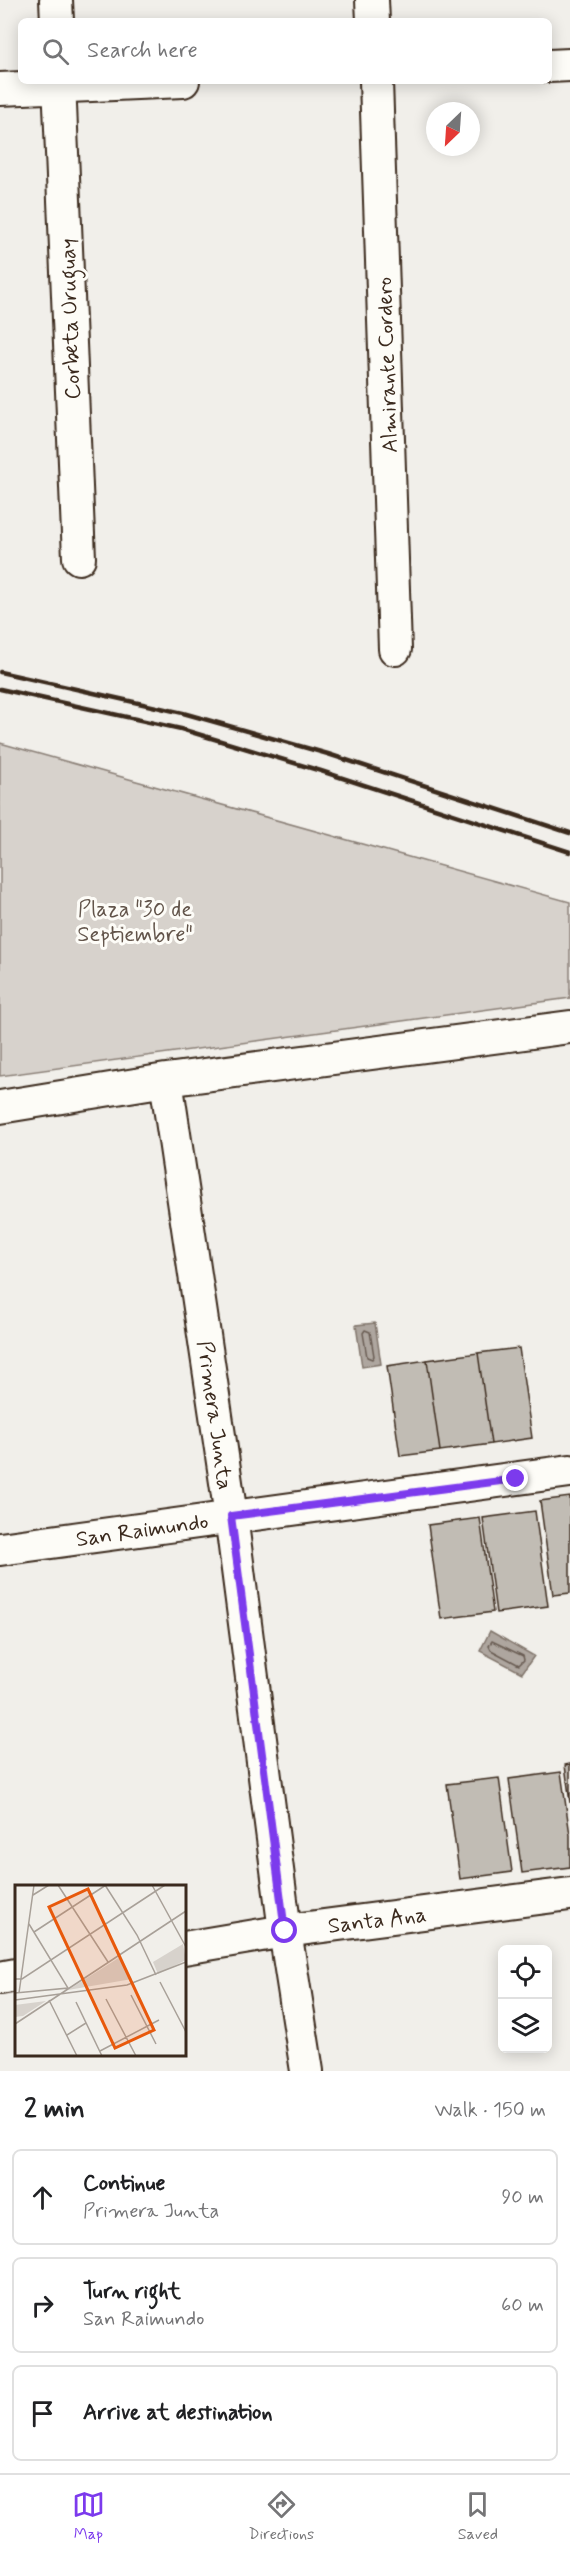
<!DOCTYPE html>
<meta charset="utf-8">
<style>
:root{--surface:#fff;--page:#f6f6f6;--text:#202124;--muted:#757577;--line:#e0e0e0;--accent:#7c3aed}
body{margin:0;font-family:Mynerve,sans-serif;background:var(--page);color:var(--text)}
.controls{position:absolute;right:18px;bottom:18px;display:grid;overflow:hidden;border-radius:9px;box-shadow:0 3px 15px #0003}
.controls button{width:54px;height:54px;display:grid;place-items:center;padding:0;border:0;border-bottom:2px solid var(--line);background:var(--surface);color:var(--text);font:30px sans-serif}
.compass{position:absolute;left:426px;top:102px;width:54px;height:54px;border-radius:50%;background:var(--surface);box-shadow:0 3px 15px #0003;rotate:205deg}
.stop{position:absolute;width:18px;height:18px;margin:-14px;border:4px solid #7c3aed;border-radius:50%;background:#fff}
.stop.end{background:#7c3aed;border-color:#fff;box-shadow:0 2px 6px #0008}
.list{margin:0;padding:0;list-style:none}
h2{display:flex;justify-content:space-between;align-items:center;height:78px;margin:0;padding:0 24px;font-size:26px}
h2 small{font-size:20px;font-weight:400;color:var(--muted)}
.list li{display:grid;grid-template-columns:39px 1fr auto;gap:18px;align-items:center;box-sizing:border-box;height:96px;margin:0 12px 12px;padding:0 12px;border:2px solid var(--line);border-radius:9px}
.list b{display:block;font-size:22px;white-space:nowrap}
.list p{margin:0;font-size:20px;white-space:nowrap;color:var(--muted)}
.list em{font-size:20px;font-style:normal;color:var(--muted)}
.icon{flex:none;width:33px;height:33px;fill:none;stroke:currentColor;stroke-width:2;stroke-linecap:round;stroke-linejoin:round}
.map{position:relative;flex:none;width:570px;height:2071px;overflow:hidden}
.search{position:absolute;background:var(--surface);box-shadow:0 3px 15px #0003;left:18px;right:18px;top:18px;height:66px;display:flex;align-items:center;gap:15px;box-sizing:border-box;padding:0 21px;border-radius:9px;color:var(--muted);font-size:22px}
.sheet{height:402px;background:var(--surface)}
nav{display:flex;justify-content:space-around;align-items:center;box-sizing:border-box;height:84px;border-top:2px solid var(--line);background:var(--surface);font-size:16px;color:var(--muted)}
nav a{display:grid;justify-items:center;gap:3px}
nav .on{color:var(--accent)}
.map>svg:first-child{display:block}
.green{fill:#d7d2cc;stroke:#897e75;stroke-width:1.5}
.water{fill:#aea69f;stroke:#80746b;stroke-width:1.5}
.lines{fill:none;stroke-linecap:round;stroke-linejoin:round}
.shore{stroke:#695c52;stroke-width:1.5}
.building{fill:#c1bcb4;stroke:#3b2a1e;stroke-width:1.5}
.street-casing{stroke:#3b2a1e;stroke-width:36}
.street{stroke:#fdfcf7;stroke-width:32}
.rail{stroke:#3b2a1e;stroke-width:4.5}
.route{stroke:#7c3aed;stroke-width:8}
.labels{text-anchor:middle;stroke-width:6;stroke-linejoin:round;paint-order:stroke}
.street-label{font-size:22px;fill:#3b2a1e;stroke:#fdfcf7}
.park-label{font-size:22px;fill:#62544a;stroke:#fdfcf7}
.inset-road{fill:none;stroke:#a8a098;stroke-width:1.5}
.view{fill:#e8590c;fill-opacity:0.15;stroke:#e8590c;stroke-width:3}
.inset-edge{fill:none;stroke:#3b2a1e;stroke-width:3}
</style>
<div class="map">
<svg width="570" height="2071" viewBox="0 0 570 2071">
<rect width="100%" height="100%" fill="#f1efea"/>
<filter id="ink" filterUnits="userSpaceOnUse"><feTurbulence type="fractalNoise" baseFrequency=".0167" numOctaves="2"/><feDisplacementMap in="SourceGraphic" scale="12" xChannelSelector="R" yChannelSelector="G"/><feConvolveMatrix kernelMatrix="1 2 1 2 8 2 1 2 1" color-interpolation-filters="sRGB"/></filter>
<g filter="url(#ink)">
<!-- green -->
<path class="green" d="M0,743L570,902V998L0,1076Z"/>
<!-- water -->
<path class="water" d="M375,1323L381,1364L362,1367L356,1325Z
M490,1631L534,1656L522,1673L480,1651Z"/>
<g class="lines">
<!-- shore -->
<path class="shore" d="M365,1330L370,1332L374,1356L372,1359L367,1357L363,1333Z
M492,1641L523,1656L524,1660L519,1665L491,1650L489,1646Z"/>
</g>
<!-- building -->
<path class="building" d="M519,1348L532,1438L491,1444L478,1353Z
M478,1353L491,1444L440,1451L427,1360Z
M427,1360L440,1451L400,1456L387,1366Z
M570,1497V1593L553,1595L540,1501Z
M535,1511L548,1606L496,1613L483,1518Z
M480,1518L493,1612L441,1619L428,1525Z
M570,1764V1803L565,1765Z
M561,1772L570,1835V1867L522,1873L509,1779Z
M499,1778L512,1872L460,1879L447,1784Z"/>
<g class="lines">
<defs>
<path id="street" d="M56,0L57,21
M372,0L373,21
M549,66L570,65
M59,81L79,558
M376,81L395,649
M0,89L183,81
M166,1080L231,1516L285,1931L307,2071
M0,1107L166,1080L570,1027
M0,1549L570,1471
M184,1948L285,1931L570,1894
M0,1978L16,1975"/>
</defs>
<!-- street casing -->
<use href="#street" class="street-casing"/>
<!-- street -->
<use href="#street" class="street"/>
<!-- rail -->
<path class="rail" d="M0,672L183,713L328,754L570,833
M0,689L181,729L321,771L570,852"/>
</g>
</g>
<g class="lines" filter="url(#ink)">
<!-- route -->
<path class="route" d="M285,1931L231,1516L516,1479"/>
</g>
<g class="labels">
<!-- street labels -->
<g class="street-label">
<text transform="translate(69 319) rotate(-92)" y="8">Corbeta Uruguay</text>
<text transform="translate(386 365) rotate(-92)" y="8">Almirante Cordero</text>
<text transform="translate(216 1415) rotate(82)" y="8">Primera Junta</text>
<text transform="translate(142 1529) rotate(-8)" y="8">San Raimundo</text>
<text transform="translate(377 1919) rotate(-7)" y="8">Santa Ana</text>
</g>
<!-- park labels -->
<g class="park-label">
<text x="135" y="916">Plaza "30 de<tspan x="135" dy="25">Septiembre"</tspan></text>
</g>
</g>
<!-- overview -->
<g transform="translate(15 1885)">
<rect width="171" height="171" fill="#f1efea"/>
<path d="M168,59L171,75L143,89L138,77ZM105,72L117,94L53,105ZM31,116L8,131L0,132V120Z" fill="#d7d2cc"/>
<path class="inset-road" d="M43,0L93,77M90,0L122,50L141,90M137,0L171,62M18,10L34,0M19,47L91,0M0,94H7L150,0M145,97L171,147M0,108L53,103L14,39M4,108L19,0M116,110L141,159M91,114L121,171M0,115L112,100L171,77M34,115L62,171M61,117L87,171M0,139L171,26M52,150L71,138M85,166L144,135"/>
<path class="view" d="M73,4L139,145L100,163L34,22Z"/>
<rect width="171" height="171" class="inset-edge"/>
</g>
</svg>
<div class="controls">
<button><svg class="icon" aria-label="locate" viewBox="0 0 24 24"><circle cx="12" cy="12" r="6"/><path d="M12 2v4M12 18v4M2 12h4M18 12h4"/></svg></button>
<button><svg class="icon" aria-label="layers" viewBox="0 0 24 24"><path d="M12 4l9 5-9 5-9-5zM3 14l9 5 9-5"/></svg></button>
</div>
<svg class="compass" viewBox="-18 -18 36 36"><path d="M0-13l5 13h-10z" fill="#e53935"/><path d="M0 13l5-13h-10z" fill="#757577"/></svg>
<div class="stop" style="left:285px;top:1931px"></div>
<div class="stop end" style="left:516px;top:1479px"></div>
<div class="search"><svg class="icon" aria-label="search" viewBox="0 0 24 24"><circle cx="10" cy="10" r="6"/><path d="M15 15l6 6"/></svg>Search here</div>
</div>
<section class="sheet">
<h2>2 min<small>Walk · 150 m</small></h2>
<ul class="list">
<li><svg class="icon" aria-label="ahead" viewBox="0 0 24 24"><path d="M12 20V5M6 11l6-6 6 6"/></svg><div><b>Continue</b><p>Primera Junta</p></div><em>90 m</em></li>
<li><svg class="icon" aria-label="right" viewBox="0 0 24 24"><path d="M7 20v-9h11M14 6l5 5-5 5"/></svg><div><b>Turn right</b><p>San Raimundo</p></div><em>60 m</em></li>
<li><svg class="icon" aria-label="arrive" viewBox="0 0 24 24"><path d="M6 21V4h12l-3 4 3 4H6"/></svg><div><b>Arrive at destination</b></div></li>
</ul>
</section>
<nav>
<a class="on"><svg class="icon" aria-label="map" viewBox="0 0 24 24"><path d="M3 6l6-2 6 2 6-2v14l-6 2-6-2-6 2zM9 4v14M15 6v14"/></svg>Map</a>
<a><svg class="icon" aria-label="directions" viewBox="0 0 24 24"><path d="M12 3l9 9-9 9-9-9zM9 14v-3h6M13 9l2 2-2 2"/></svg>Directions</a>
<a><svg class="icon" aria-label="saved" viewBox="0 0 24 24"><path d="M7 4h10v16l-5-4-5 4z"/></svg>Saved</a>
</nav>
